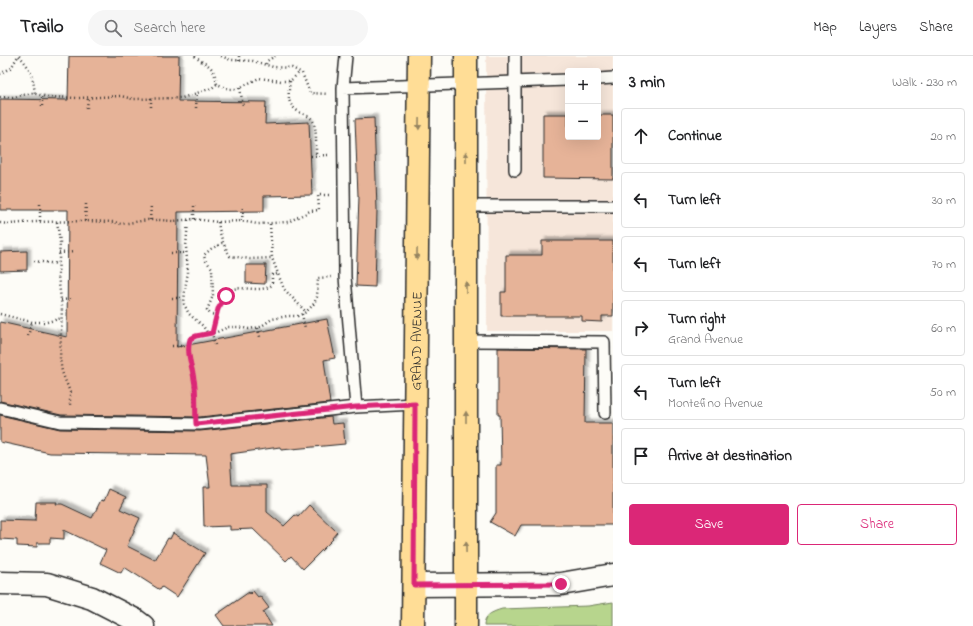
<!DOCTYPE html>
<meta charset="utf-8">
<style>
:root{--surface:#fff;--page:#f6f6f6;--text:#202124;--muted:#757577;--line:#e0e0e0;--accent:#db2777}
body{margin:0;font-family:"Indie Flower",sans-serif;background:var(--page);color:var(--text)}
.controls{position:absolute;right:12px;top:12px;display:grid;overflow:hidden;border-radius:4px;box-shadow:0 4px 16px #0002}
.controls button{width:36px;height:36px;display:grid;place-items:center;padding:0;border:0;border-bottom:1px solid var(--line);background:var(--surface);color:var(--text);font:20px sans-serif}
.stop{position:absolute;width:12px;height:12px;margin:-9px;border:3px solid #db2777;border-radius:50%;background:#fff}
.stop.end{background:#db2777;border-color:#fff;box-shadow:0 1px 4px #0008}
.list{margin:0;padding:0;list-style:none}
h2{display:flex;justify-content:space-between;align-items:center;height:52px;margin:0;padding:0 16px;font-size:17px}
h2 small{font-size:13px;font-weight:400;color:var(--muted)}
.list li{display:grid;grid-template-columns:26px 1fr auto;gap:12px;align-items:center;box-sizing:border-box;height:56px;margin:0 8px 8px;padding:0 8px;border:1px solid var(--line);border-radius:4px}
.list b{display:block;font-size:15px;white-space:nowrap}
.list p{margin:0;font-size:13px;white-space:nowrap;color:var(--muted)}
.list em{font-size:13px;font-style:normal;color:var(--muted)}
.actions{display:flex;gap:8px;padding:12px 16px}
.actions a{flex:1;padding:9px 0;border:1px solid var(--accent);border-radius:4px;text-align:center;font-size:14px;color:var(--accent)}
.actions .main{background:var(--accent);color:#fff}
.icon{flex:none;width:22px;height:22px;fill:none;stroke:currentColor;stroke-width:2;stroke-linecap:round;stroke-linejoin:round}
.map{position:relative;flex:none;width:613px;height:570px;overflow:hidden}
header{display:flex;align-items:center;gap:24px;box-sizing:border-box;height:56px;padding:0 20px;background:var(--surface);border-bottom:1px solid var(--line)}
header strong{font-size:19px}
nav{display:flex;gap:22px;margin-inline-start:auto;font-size:14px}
.search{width:280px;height:36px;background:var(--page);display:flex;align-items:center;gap:10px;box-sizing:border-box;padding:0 14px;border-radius:22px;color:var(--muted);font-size:15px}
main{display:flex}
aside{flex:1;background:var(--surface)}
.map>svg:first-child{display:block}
.built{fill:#f6e6da;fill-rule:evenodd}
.green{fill:#b7d58d;stroke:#71805c}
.building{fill:#e6b398;stroke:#2b2b2b;filter:url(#shadow)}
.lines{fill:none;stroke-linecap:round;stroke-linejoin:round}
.service-casing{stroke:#2b2b2b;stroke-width:14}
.minor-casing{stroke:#2b2b2b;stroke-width:25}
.primary-casing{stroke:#2b2b2b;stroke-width:25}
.path{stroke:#2b2b2b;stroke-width:2.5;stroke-dasharray:1 3;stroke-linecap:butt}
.service{stroke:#fdfcf7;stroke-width:11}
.minor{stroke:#fdfcf7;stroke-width:22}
.primary{stroke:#ffdd96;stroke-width:22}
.oneway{fill:#958460}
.route{stroke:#db2777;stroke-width:5}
.labels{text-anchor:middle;stroke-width:3;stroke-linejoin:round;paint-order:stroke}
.street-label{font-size:14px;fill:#2b2b2b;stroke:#fdfcf7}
</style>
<header>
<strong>Trailo</strong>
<div class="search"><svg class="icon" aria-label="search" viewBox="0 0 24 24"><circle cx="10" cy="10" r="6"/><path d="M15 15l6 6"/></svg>Search here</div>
<nav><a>Map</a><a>Layers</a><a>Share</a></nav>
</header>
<main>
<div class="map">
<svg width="613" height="570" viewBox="0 0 613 570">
<defs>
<filter id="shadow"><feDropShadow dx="3.5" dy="-3.5" stdDeviation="1" flood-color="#0004"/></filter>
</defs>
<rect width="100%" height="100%" fill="#fdfcf7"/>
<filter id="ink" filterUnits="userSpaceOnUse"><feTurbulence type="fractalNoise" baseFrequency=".025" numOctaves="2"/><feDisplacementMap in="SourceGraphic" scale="8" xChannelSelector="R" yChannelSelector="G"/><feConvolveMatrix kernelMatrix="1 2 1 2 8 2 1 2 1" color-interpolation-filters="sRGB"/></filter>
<g filter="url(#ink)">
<!-- built -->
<path class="built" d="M486,0H613V275H487ZM568,15H598V81H568Z"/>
<!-- green -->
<path class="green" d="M613,546V570H484C484,559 492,556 502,553L588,550Z"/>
<!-- building -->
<path class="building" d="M69,0H179L178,45L266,46L265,68L309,66L312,139L264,140V155L178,156L177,291L327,263L335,302L324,304L330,347L200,361L61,359L0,345V266L67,281L68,154H0V43L68,44Z
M543,58H568V81H598V59H613V123L543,122Z
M374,62L377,154L375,231L356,230L359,140H358L355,63Z
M542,185H613V260H602V266L582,265V260H501V236H506V199H542Z
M27,195V214L0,215V196Z
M246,209H266L265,228L246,227Z
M498,292L586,293L585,367H613V469H521L515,480L490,466L496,457V409H501L500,359H498Z
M0,359L60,373L200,375L331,361L332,368L343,367L345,388L281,394L280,391L230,398L232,429H267V456L284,470L295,459L298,461L309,449L337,476L332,482L333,483L303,513L291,500L286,505L253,473L230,474V470L204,471L203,431H210L206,399L50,397L0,386Z
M109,433L126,441L120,453L140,462L127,490L155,504L168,482L170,483L173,477L205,497L177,541L162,531L160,534L124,511L121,517L100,507L106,494L64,474V483L50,482V487H37V491L17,490V484L0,483V464L35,465L36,446H57L56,448H62L92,462L101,444L104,445Z
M253,535L258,541L260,540L269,552L263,556L272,570H224L216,559L249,536L250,538Z"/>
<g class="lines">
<defs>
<path id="service" d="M346,0L343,32L345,221L356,351
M598,23L613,22
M343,32L568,24
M515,114V0
M466,150H613
M466,285L604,286L605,357
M0,352L60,366L200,368L356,351L415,348"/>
<path id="minor" d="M0,527L47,528L92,542L135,564L143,570
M414,529L561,528L613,519"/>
<g id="primary">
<path id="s1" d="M413,570L419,0"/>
<path d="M466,570V0"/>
</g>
</defs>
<!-- service casing -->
<use href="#service" class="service-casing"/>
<!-- minor casing -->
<use href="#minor" class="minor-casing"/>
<!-- primary casing -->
<use href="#primary" class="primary-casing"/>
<!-- path -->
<path class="path" d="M19,0C31,12 33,21 35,38
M195,0C199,5 204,6 209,10C214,14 216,22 217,28L229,33H237L259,22L281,25H290L300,16
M221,0L231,4L253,5L273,11L292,12L302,17L310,37L328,38
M239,0V5
M266,8L267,5L275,0
M0,18L11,12L18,0
M290,25C288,41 286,50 303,58C307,60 311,61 313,65C317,72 316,92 316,100
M240,32L243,50
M0,41H13L32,37L48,41L79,42L121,40L133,43L182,42L212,32L217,28
M151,42V51
M42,50V40
M87,52L88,42
M196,52L197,36
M311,100L328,99
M40,148V166
M194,163V149
M150,164L151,149
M188,164L186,191L188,216L185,233L184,248L189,258L203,270L208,278
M85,165L86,148
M242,165L243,149
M57,166L60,186L58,220L62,251L60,303L62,316L70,336V351
M218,166C220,180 223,188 230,200L250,203L272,202
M0,167L10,168L34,166L85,165L114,166L121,168L148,164H159L173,165L194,163L218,166L240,165L258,168L288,166L310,155L319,154L318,139H329
M270,168L272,202L280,223L284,233L306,256
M59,197L74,196
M171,197H186
M34,205L58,208
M172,242H184
M61,244L73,243
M0,258L32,266H47L62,262
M302,258L305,272
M217,259L210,258L207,254L213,240L212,212L205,204L204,199L211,193L222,187
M258,272L260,281
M28,280L32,266
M215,289C214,285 212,280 213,277C213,266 222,237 233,233C245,230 262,237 272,229V219L278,218
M172,290H188
M195,354C195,344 195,334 194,324C193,310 186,298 190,283L196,280L217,276L228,271H238L249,273L260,271L272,263L288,260H298L306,256L313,249L317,241L318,222L331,221"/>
<!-- service -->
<use href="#service" class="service"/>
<!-- minor -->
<use href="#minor" class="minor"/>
<!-- primary -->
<use href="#primary" class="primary"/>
</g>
<!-- one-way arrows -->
<defs><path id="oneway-solid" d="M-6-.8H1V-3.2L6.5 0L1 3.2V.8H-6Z"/></defs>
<g class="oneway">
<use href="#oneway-solid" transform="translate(419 68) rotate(91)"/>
<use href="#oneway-solid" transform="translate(466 101) rotate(-90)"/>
<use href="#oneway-solid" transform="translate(417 198) rotate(91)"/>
<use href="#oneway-solid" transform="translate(466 231) rotate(-90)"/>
<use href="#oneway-solid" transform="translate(466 361) rotate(-90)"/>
<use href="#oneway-solid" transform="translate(466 491) rotate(-91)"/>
</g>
</g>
<g class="lines" filter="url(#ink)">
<!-- route -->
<path class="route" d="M226,240L218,253L212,277L196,280L190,283C186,297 192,310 194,323C197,338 195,353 196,368L356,351L415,348L414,529L561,528"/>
</g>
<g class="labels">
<!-- street labels -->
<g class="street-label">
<text dy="5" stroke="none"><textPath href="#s1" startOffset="285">GRAND AVENUE</textPath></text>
</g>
</g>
</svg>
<div class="controls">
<button>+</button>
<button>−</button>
</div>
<div class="stop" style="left:226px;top:240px"></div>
<div class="stop end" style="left:561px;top:528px"></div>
</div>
<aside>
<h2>3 min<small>Walk · 230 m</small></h2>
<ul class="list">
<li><svg class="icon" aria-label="ahead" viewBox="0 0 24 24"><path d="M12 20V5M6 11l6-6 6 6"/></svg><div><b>Continue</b></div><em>20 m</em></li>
<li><svg class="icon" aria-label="left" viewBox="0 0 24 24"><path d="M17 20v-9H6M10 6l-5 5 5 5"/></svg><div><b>Turn left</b></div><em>30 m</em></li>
<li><svg class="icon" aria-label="left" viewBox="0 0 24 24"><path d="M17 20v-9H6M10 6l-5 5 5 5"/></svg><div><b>Turn left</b></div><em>70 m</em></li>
<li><svg class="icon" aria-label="right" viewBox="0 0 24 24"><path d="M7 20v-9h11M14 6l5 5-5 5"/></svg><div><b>Turn right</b><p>Grand Avenue</p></div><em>60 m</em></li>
<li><svg class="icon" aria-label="left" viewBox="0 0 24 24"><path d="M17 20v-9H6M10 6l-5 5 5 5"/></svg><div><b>Turn left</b><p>Montefino Avenue</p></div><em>50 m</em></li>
<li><svg class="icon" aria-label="arrive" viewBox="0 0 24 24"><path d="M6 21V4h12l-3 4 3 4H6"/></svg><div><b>Arrive at destination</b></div></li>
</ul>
<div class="actions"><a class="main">Save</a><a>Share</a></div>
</aside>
</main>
